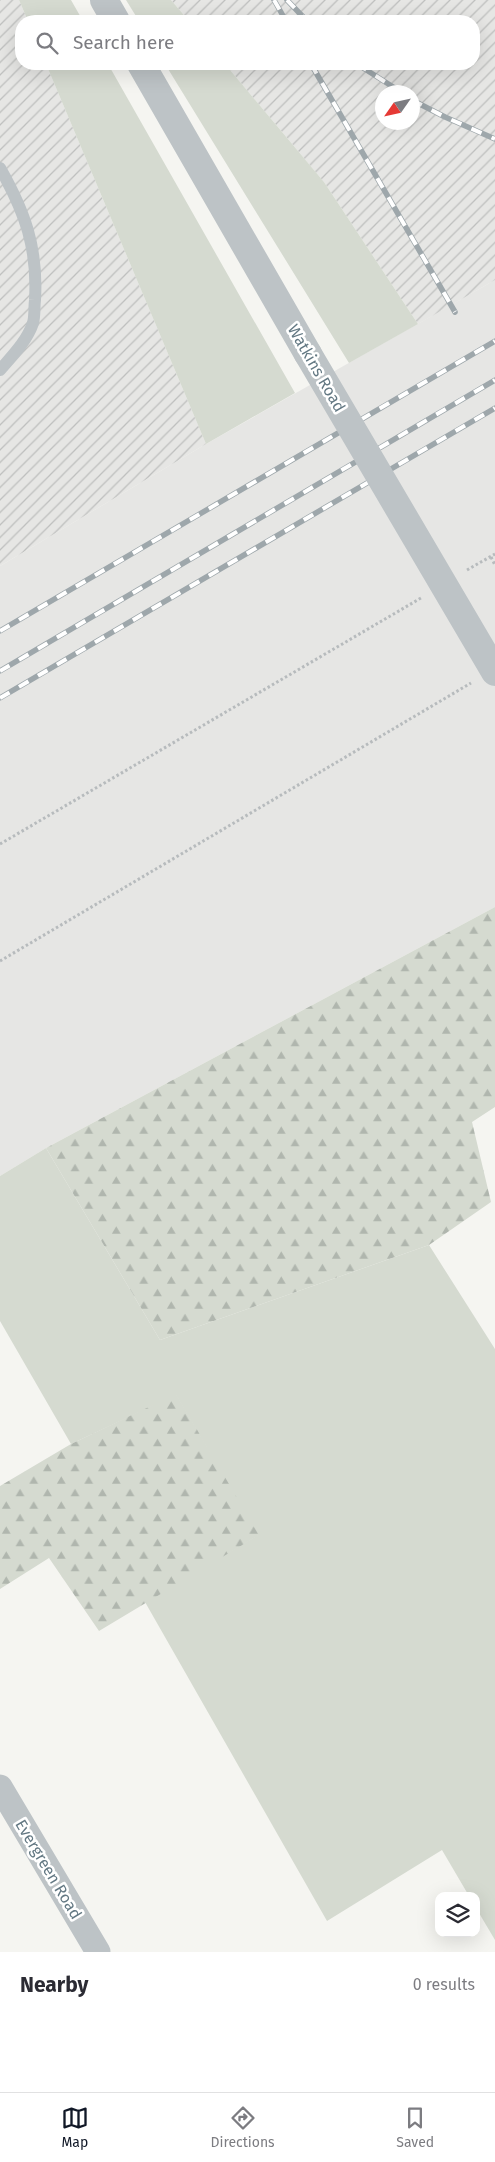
<!DOCTYPE html>
<style>
:root{--surface:#fff;--page:#f7f7f7;--text:#2b2b33;--muted:#7c7c81;--line:#e1e1e2;--accent:#111827}
body{margin:0;font-family:"Fira Sans",sans-serif;background:var(--page);color:var(--text)}
.controls{position:absolute;right:15px;bottom:15px;display:grid;overflow:hidden;border-radius:10px;box-shadow:0 5px 20px #0002}
.controls button{width:45px;height:45px;display:grid;place-items:center;padding:0;border:0;border-bottom:1px solid var(--line);background:var(--surface);color:var(--text);font:25px sans-serif}
.compass{position:absolute;left:375px;top:85px;width:45px;height:45px;border-radius:50%;background:var(--surface);box-shadow:0 5px 20px #0002;rotate:236deg}
.list{margin:0;padding:0;list-style:none}
h2{display:flex;justify-content:space-between;align-items:center;height:65px;margin:0;padding:0 20px;font-size:21px}
h2 small{font-size:16px;font-weight:400;color:var(--muted)}
.icon{flex:none;width:28px;height:28px;fill:none;stroke:currentColor;stroke-width:2;stroke-linecap:round;stroke-linejoin:round}
.map{position:relative;flex:none;width:495px;height:1952px;overflow:hidden}
.search{position:absolute;background:var(--surface);box-shadow:0 5px 20px #0002;left:15px;right:15px;top:15px;height:55px;display:flex;align-items:center;gap:12px;box-sizing:border-box;padding:0 18px;border-radius:20px;color:var(--muted);font-size:19px}
.sheet{height:140px;background:var(--surface)}
nav{display:flex;justify-content:space-around;align-items:center;box-sizing:border-box;height:70px;border-top:1px solid var(--line);background:var(--surface);font-size:14px;color:var(--muted)}
nav a{display:grid;justify-items:center;gap:2px}
nav .on{color:var(--accent)}
.map>svg:first-child{display:block}
.built{fill:#e6e6e4}
.industrial{fill:url(#industrial-furrows);fill-rule:evenodd}
.grass{fill:#d5dad0}
.forest{fill:url(#forest-firs)}
.lines{fill:none;stroke-linecap:round;stroke-linejoin:round}
.path{stroke:#b7bbbd;stroke-width:3;stroke-dasharray:2.5 2.5;stroke-linecap:butt}
.service{stroke:#bdc3c6;stroke-width:12}
.minor{stroke:#bdc3c6;stroke-width:25}
.tertiary{stroke:#bdc3c6;stroke-width:28}
.rail-casing{stroke:#9ea7ab;stroke-width:5.5}
.rail{stroke:#fff;stroke-width:4;stroke-dasharray:11;stroke-linecap:butt}
.tertiary-bridge{stroke:#bdc3c6;stroke-width:28}
.labels{text-anchor:middle;stroke-width:5;stroke-linejoin:round;paint-order:stroke}
.street-label{font-size:16px;fill:#637883;stroke:#fff}
</style>
<div class="map">
<svg width="495" height="1952" viewBox="0 0 495 1952">
<defs>
<pattern id="industrial-furrows" width="10" height="10" patternUnits="userSpaceOnUse" patternTransform="scale(1.25)"><rect width="10" height="10" fill="#e6e6e4"/><path d="M-1 1l2-2M0 10L10 0M9 11l2-2" fill="none" stroke="#bebfbe"/></pattern>
<pattern id="forest-firs" width="22" height="20" patternUnits="userSpaceOnUse" patternTransform="scale(1.25)"><rect width="22" height="20" fill="#d5dad0"/><path d="M5 1l3.5 6h-7zM16 11l3.5 6h-7z" fill="#b0b6ae"/></pattern>
</defs>
<rect width="100%" height="100%" fill="#f5f5f1"/>
<!-- built -->
<path class="built" d="M495,280V907L46,1148L0,1176V566L206,444Z"/>
<!-- industrial -->
<path class="industrial" d="M0,0H19L28,21H21V64H46L206,444L0,566Z
M171,0H495V280L418,324L324,182L225,64H474V21H189ZM382,92H412V122H382Z"/>
<!-- grass -->
<path class="grass" d="M19,0H71L83,21H28Z
M126,0H171L189,21H139Z
M46,64H108L295,393L206,444Z
M165,64H225L324,182L418,324L349,363Z
M46,1148L160,1340L429,1245L495,1349V1940L476,1908V1896H469L442,1850L327,1921L145,1602L258,1535L176,1395L71,1444L0,1321V1176Z"/>
<!-- forest -->
<path class="forest" d="M495,907V1107L472,1122L491,1202L429,1245L160,1340L46,1148Z
M176,1394L259,1535L99,1631L49,1558L0,1589V1486L71,1444Z"/>
<g class="lines">
<!-- path -->
<path class="path" d="M491,557L495,565
M467,570L495,554
M0,844L421,598
M0,961L471,683"/>
<!-- service -->
<path class="service" d="M0,168C25,212 38,248 35,300C34,307 35,316 33,323C27,341 12,356 0,370"/>
<!-- minor -->
<path class="minor" d="M0,1787L98,1952"/>
<!-- tertiary -->
<path class="tertiary" d="M104,0L116,21
M141,64L308,354"/>
<defs>
<path id="rail" d="M274,0L286,21
M287,0L307,21
M311,64L455,312
M357,64L401,92
M412,100L445,117L495,139
M0,631L495,341
M0,671L495,380
M0,698L495,408"/>
</defs>
<!-- rail casing -->
<use href="#rail" class="rail-casing"/>
<!-- rail -->
<use href="#rail" class="rail"/>
<!-- tertiary-bridge -->
<path class="tertiary-bridge" d="M308,354L495,672"/>
</g>
<g class="labels">
<!-- street labels -->
<g class="street-label">
<text transform="translate(317 368) rotate(60)" y="6">Watkins Road</text>
<text transform="translate(49 1869) rotate(59)" y="6">Evergreen Road</text>
</g>
</g>
</svg>
<div class="controls">
<button><svg class="icon" aria-label="layers" viewBox="0 0 24 24"><path d="M12 4l9 5-9 5-9-5zM3 14l9 5 9-5"/></svg></button>
</div>
<svg class="compass" viewBox="-18 -18 36 36"><path d="M0-13l5 13h-10z" fill="#e53935"/><path d="M0 13l5-13h-10z" fill="#7c7c81"/></svg>
<div class="search"><svg class="icon" aria-label="search" viewBox="0 0 24 24"><circle cx="10" cy="10" r="6"/><path d="M15 15l6 6"/></svg>Search here</div>
</div>
<section class="sheet">
<h2>Nearby<small>0 results</small></h2>
<ul class="list">
</ul>
</section>
<nav>
<a class="on"><svg class="icon" aria-label="map" viewBox="0 0 24 24"><path d="M3 6l6-2 6 2 6-2v14l-6 2-6-2-6 2zM9 4v14M15 6v14"/></svg>Map</a>
<a><svg class="icon" aria-label="directions" viewBox="0 0 24 24"><path d="M12 3l9 9-9 9-9-9zM9 14v-3h6M13 9l2 2-2 2"/></svg>Directions</a>
<a><svg class="icon" aria-label="saved" viewBox="0 0 24 24"><path d="M7 4h10v16l-5-4-5 4z"/></svg>Saved</a>
</nav>
